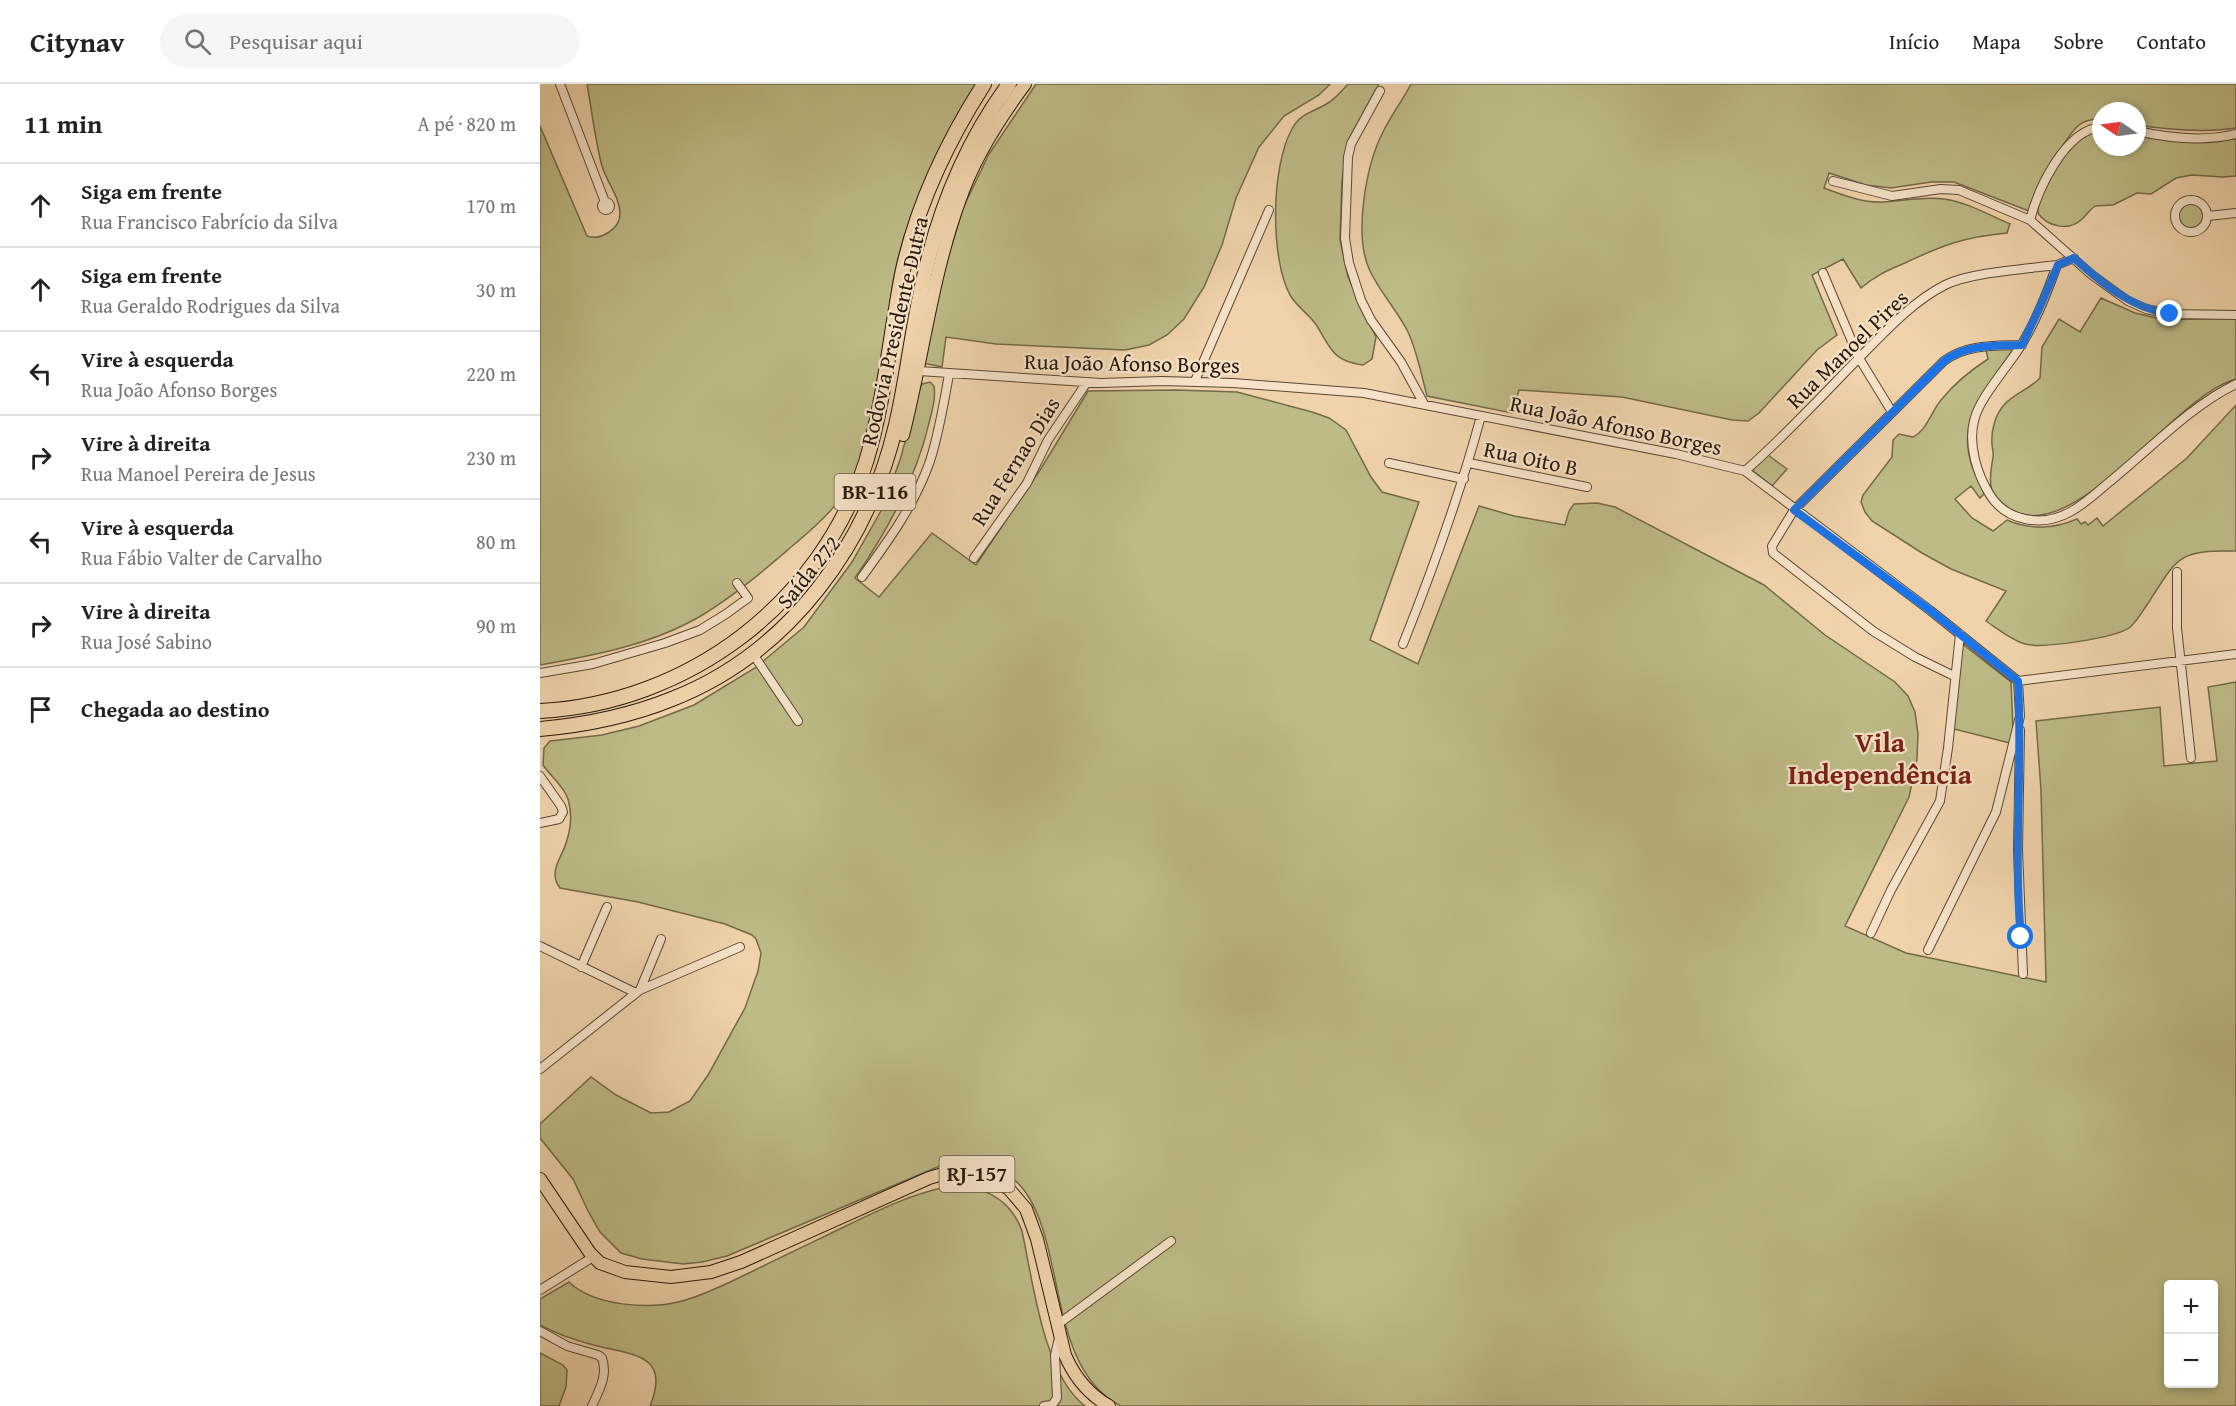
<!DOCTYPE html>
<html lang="pt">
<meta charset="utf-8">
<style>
:root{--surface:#fff;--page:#f6f6f6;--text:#222;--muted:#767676;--line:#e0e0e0}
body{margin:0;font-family:"Gentium Book Plus",serif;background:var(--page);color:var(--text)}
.controls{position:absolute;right:18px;bottom:18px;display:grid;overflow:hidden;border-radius:6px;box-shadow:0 3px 9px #0003}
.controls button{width:54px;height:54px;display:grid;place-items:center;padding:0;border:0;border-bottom:2px solid var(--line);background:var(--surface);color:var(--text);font:30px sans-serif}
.compass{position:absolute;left:1552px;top:18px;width:54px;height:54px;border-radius:50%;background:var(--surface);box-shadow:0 3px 9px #0003;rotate:283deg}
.stop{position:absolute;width:18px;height:18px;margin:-14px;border:4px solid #1a73e8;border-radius:50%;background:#fff}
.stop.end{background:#1a73e8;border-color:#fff;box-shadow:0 2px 6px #0008}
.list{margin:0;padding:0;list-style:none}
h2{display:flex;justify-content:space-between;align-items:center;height:78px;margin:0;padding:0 24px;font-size:26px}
h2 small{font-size:20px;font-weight:400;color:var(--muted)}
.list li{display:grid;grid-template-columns:39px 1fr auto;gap:18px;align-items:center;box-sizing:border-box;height:84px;padding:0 24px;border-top:2px solid var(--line)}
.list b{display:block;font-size:22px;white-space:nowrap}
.list p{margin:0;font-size:20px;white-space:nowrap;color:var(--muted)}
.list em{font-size:20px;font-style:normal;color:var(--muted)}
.icon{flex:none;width:33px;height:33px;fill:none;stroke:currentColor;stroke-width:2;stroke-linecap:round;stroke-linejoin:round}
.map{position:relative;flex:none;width:1696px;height:1322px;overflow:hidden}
header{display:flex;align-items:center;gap:36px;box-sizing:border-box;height:84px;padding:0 30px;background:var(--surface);border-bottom:2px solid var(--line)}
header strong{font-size:28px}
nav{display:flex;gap:33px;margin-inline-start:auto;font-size:21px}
.search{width:420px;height:54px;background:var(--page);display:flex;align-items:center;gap:15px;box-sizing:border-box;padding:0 21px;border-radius:33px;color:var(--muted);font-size:22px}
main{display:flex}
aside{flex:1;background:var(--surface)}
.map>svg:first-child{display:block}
.green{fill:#bdbb86;stroke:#736a48;stroke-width:1.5;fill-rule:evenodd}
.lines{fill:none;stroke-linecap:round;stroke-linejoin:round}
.minor-casing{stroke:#5b4833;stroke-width:10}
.primary-casing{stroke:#291a0b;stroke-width:14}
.motorway-casing{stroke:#291a0b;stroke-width:16}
.minor{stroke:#f5e2c8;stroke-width:8}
.primary{stroke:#f0d3ab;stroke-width:12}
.motorway{stroke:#f0d3ab;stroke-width:14}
.route{stroke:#1a73e8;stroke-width:8}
.labels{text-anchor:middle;stroke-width:4.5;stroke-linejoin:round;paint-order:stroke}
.shield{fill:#f5e2c8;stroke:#665644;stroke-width:1.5}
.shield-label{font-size:21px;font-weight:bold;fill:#291a0b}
.street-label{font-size:22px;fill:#291a0b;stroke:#f5e2c8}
.district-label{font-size:28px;font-weight:bold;fill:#7a1f14;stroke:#f5e2c8}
</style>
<header>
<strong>Citynav</strong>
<div class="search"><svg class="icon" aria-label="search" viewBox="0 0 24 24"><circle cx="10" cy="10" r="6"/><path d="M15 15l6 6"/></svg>Pesquisar aqui</div>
<nav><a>Início</a><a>Mapa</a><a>Sobre</a><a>Contato</a></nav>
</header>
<main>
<aside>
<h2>11 min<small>A pé · 820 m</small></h2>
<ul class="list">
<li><svg class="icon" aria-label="ahead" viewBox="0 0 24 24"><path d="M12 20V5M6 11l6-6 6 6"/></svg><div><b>Siga em frente</b><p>Rua Francisco Fabrício da Silva</p></div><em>170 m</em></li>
<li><svg class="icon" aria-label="ahead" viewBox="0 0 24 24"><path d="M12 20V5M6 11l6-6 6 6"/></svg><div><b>Siga em frente</b><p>Rua Geraldo Rodrigues da Silva</p></div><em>30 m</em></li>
<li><svg class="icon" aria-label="left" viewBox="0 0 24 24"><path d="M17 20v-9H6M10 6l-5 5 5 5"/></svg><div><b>Vire à esquerda</b><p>Rua João Afonso Borges</p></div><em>220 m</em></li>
<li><svg class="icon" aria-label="right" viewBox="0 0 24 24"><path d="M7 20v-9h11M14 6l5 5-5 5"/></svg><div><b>Vire à direita</b><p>Rua Manoel Pereira de Jesus</p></div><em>230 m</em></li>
<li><svg class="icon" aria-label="left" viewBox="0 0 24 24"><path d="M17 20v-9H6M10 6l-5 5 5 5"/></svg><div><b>Vire à esquerda</b><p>Rua Fábio Valter de Carvalho</p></div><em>80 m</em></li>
<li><svg class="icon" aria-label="right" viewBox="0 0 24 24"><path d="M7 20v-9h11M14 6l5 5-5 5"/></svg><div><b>Vire à direita</b><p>Rua José Sabino</p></div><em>90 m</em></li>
<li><svg class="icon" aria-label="arrive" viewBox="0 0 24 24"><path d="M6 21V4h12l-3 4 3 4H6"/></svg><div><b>Chegada ao destino</b></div></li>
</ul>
</aside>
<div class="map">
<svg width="1696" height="1322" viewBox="0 0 1696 1322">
<rect width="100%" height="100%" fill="#f0d3ab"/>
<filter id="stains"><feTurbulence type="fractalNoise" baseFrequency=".00333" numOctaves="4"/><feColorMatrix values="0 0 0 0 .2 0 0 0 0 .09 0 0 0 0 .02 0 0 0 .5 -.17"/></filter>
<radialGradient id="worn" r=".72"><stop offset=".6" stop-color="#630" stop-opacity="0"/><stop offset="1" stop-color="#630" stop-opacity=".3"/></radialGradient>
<!-- green -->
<path class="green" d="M47,0H440C400,61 366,126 353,198C348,227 348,256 343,284C341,302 335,320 330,337C327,351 324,367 319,381C307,416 277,441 250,464C223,487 195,511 164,530C115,560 56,571 0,581V42L47,152C60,157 80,145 80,130C80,113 67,99 62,82C55,56 52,27 47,0Z
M496,0H790L779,11L744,32L719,63L696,114L682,161L664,203L644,235L627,251L609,261L585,266L456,260L406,253L402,283L383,279L391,229L423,124L449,70Z
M808,0H839L811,51L806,70L802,97L800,156L808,193L836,253L832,275L823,281C793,277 791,265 777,242C770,231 757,223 750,211C730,174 731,82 752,45C760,29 774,28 788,19C796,14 802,7 808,0Z
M871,0H1696V44C1663,49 1630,46 1597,41V27H1561V35C1553,35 1545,36 1539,41C1523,55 1497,106 1489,127L1414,98H1391L1351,104L1326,101L1289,89L1284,104C1303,111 1322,119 1343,118C1364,117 1384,112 1404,115C1427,118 1449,131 1470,140L1467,149C1424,153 1403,161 1365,179C1348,186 1335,192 1321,204L1303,175L1272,191L1297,251L1277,266L1219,329L1208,337L1192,336L1082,313L979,306L972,329L887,312C881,290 877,266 867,246C856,225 840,208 830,187C813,152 826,81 843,48C851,31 863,16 871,0Z
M1561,46V63H1597V51L1643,58L1696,53V92L1683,93L1652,91L1636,94L1611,110L1597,109L1573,121L1555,122C1549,126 1547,131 1541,136C1529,147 1507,143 1498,129C1497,110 1527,63 1543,53C1548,49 1555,48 1561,46Z
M1637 132a14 14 0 1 1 28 0a14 14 0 1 1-28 0Z
M1561,214L1595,229L1625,236L1696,234V295C1633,311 1532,471 1464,423C1446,410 1450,391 1453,373C1454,369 1452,364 1452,360C1451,347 1455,331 1464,321C1473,310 1490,305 1500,294L1502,263L1519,235L1540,248Z
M1474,264C1439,316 1406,346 1445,409L1440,414L1431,402L1415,415L1432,434L1453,447L1467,436C1489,446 1514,445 1537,435L1541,440L1545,438L1548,441L1557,434L1563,442L1647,374L1696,321V467C1639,466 1638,472 1609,518C1603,526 1597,538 1589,544C1574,554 1502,565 1485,560C1471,556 1458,545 1446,537L1466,507L1411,485L1382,469L1332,437L1325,428L1321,418L1323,411L1352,373L1353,356L1359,350L1373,353C1387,346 1391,328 1401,316C1414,300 1431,286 1448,275L1446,266Z
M390,298L394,302C396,314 392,327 389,339C376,395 348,446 315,494L339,513L392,449L436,481L502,383L548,307L637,306L697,308L772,328L789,334L806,346L831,393L842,408L879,418L830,556L878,580L939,422L974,432L1025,441L1029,427L1034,420L1057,419L1075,423L1224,501L1285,551L1355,598L1368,612L1375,628L1378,650L1377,675L1369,713L1305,842L1366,869L1506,898L1501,706L1496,637L1620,623L1624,682L1677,677L1668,603L1696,598V1322H581C479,1271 554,1056 402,1081L187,1172L162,1178L143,1180L102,1175L81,1169L60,1148L48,1127L33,1095L0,1054V1040L51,993L76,1011L111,1029L129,1028L150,1017L168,991L205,924L218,887L221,869L216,855L212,851L185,840L98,818L20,804C7,787 23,773 27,756C31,743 32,728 28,715C24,702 11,693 3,681L4,664L10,657L62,651L99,642L154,621L215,584L264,543L312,478L342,425L360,376L380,304L382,300ZM1628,1200H1674V1300H1628Z
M1228,371L1247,385L1232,402L1212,386Z
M1421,559L1471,598L1473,645L1470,659L1414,645Z
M406,1103C440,1100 470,1113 482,1147C493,1197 503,1290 545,1322H110C131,1271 94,1271 57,1262C37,1257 18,1251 0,1241V1215L29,1198C54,1222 109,1226 142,1217C165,1211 188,1199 209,1189C241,1173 273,1158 304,1143C337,1127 371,1110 406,1103Z
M0,1269L23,1281L27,1286L26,1303L19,1322H0Z"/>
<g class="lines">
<defs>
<path id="minor" d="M20,0L65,118
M840,7L811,60L808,73L805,154L809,179L821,216L831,236L861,278L884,320
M1597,47C1628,54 1664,58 1696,50
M1293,97L1352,112L1401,105L1419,106L1490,136L1552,191L1588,217L1606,225L1630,230L1696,231
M1635 132a16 16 0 1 1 32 0a16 16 0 1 1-32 0Z
M62 122a4 4 0 1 1 8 0a4 4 0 1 1-8 0Z
M1668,132L1696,129
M1490,136C1498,105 1525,46 1561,43
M1534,174L1517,181C1507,209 1496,238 1480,263C1467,284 1439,314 1434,337C1428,361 1437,390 1450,411C1467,438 1503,443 1530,428C1543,421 1555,410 1567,400C1607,368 1650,322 1696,300
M1283,189L1319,274L1352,328
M379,287L561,299L622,297L693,299L824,309L1136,370L1205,387L1391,527L1478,597L1696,570
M655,297L729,126
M849,379L924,395
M929,379L1047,403
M1205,387C1244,353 1279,315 1315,278C1343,250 1370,219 1405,201C1431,188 1487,185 1517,181
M434,474L487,399L508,356L547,298
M1637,488V544L1651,674
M322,493C349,456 375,420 390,377C399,349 404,319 409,290
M863,560C893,485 920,410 941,332
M215,573L258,637
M0,589L53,580L125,559L160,546L186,530L208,514L197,499
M1414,592L1375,573L1333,547L1233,469L1232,462L1254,426L1404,277C1426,260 1455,262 1482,261
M1480,646L1478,766L1483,890
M0,692L21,722L23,728L19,735L0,739
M1331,849L1351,806L1400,717L1408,664L1420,550
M0,862L96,909
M1388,866L1456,728L1480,632L1478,597
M41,883L67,823
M100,906L121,855
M0,985L100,906L200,863
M0,1206L53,1173
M517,1241L631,1157
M0,1247L27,1262L58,1271L62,1274C68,1292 59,1306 52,1322
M504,1322L512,1321L517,1314L515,1271L519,1254"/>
<path id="primary" d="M363,351C383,273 392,191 420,115C434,74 459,35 485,0
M0,1095L50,1169L60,1179L85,1188L131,1193L171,1188L201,1178L389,1094L413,1087L438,1090L450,1094L469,1105L486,1125L497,1155L525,1271C534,1292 548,1310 569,1322"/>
<path id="motorway" d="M0,627C148,619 280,520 326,378C345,316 350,250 363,186C378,118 407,58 444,0
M0,645C45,641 90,632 132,615C249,569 328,461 356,341C366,298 371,255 380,212C395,135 422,64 469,0"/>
</defs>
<!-- minor casing -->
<use href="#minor" class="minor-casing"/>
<!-- primary casing -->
<use href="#primary" class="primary-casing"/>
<!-- motorway casing -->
<use href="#motorway" class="motorway-casing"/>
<!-- minor -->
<use href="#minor" class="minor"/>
<!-- primary -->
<use href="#primary" class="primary"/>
<!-- motorway -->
<use href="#motorway" class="motorway"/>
</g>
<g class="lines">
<!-- route -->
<path class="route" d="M1481,853C1473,768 1483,682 1478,597L1391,527L1254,426L1404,277C1426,260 1455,262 1482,261L1499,225L1518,181L1534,174C1563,200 1591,224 1630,230"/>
</g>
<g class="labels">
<!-- shield labels -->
<g class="shield">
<rect x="294.5" y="390" width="81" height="36" rx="4.5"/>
<rect x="399.5" y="1072" width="75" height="36" rx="4.5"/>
</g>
<g class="shield-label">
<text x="335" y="415">BR-116</text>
<text x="437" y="1097">RJ-157</text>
</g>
<!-- street labels -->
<g class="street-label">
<text transform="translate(354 247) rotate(-77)" y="8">Rodovia Presidente Dutra</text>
<text transform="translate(1307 265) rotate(-44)" y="8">Rua Manoel Pires</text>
<text transform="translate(592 279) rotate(1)" y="8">Rua João Afonso Borges</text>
<text transform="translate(1076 341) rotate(12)" y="8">Rua João Afonso Borges</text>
<text transform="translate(991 374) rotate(12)" y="8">Rua Oito B</text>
<text transform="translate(475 377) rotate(-58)" y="8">Rua Fernao Dias</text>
<text transform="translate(268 488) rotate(-51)" y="8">Saída 272</text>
</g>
<!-- district labels -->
<g class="district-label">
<text x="1340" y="668">Vila<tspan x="1340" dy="32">Independência</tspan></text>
</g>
</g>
<rect width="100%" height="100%" filter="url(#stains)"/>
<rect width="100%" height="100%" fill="url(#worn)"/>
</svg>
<div class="controls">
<button>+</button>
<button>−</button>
</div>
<svg class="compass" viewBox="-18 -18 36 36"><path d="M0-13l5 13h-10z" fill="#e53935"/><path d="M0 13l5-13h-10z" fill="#767676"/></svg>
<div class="stop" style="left:1481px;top:853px"></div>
<div class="stop end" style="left:1630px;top:230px"></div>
</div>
</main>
